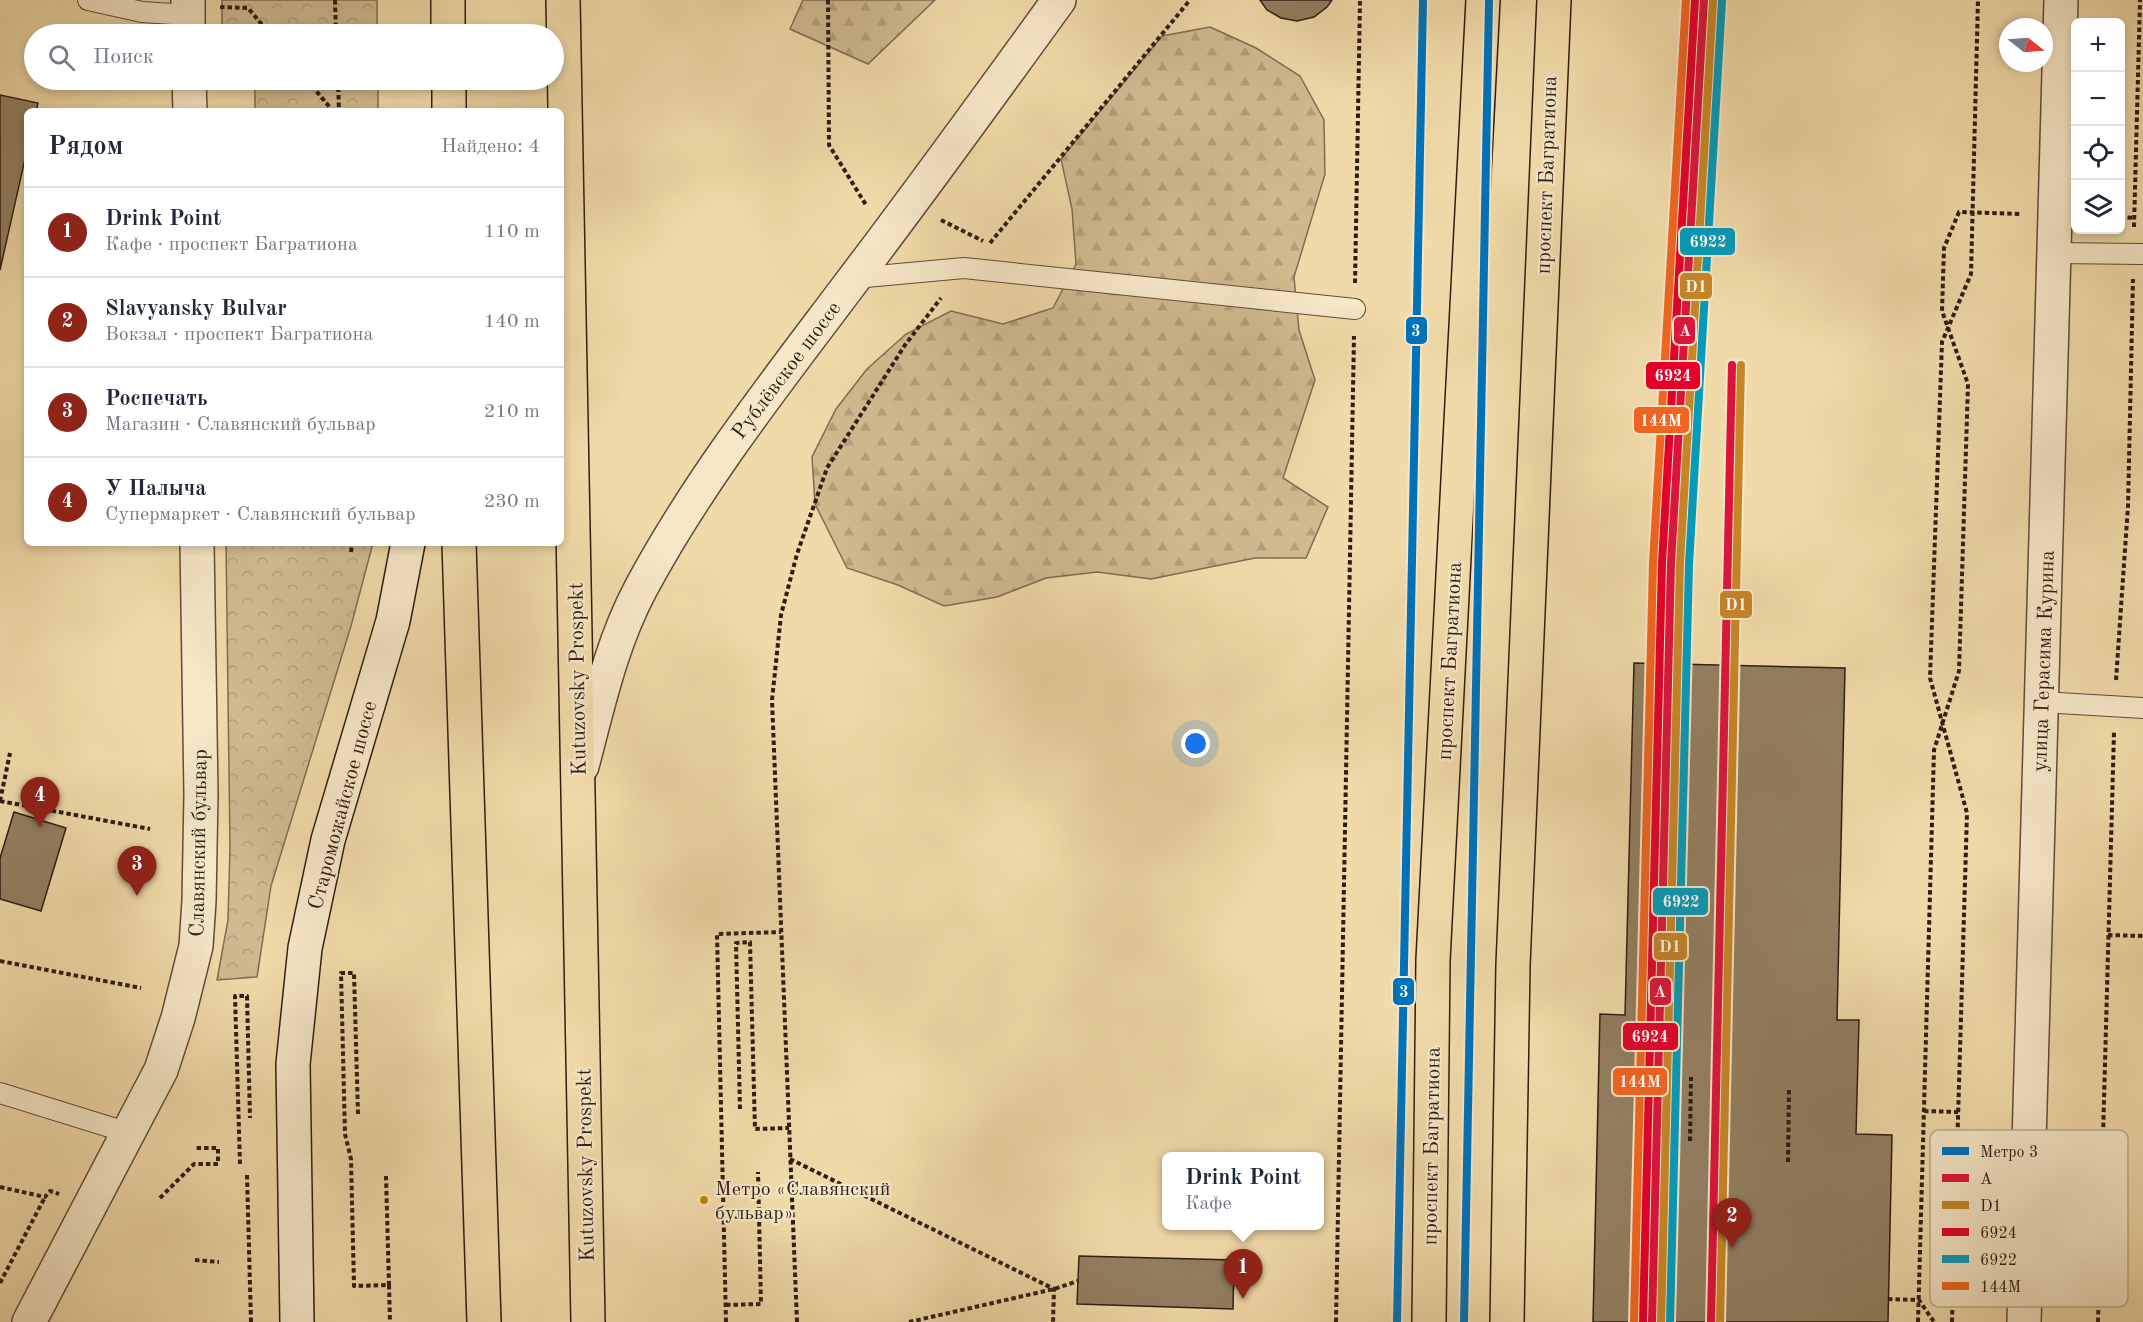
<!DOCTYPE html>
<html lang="ru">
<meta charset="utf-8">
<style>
:root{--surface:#fff;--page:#f2f2f3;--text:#1f2937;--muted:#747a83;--line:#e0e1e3;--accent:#8f2418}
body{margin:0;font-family:"Old Standard TT",serif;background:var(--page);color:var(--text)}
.controls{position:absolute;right:18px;top:18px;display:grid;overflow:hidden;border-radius:9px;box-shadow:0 3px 9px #0003}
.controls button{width:54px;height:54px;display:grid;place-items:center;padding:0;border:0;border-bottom:2px solid var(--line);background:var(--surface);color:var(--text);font:30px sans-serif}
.compass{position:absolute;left:1999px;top:18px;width:54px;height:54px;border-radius:50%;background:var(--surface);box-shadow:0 3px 9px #0003;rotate:107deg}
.you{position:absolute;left:1196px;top:744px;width:21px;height:21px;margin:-15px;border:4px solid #fff;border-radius:50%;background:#1a73e8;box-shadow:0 0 0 9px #1a73e833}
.badge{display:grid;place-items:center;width:39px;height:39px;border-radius:50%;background:var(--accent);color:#fff;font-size:20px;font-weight:700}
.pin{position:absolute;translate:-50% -50px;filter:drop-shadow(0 2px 3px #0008)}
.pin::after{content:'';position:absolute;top:32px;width:21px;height:18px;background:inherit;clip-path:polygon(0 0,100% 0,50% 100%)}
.popup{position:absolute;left:1162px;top:1152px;width:162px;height:78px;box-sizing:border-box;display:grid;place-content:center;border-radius:9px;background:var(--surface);filter:drop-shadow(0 2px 4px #0005);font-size:20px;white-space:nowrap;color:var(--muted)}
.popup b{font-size:22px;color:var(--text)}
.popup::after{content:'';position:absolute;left:50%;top:100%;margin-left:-12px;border:12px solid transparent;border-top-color:var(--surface)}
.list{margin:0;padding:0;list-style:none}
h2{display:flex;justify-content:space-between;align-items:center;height:78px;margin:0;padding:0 24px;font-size:26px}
h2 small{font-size:20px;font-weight:400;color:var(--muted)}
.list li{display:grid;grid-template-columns:39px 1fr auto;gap:18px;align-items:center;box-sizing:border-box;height:90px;padding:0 24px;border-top:2px solid var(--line)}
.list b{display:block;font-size:22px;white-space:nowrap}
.list p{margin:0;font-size:20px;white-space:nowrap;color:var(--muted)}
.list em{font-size:20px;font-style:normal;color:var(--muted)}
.icon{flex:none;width:33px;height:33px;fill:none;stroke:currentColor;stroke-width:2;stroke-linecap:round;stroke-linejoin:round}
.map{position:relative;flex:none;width:2143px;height:1322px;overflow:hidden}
.search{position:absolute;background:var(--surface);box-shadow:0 3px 9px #0003;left:24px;top:24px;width:540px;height:66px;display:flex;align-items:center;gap:15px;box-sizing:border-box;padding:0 21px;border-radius:33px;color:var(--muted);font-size:22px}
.panel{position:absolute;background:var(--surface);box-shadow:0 3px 9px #0003;left:24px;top:108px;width:540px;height:438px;border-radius:9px}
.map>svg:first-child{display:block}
.forest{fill:url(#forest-firs);stroke:#7f6c52;stroke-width:1.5}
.park{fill:url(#park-crowns);stroke:#7f6c52;stroke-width:1.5}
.building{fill:#937f61;stroke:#2e1d13;stroke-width:1.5}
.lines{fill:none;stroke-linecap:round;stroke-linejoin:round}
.service-casing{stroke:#5f4c38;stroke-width:22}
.minor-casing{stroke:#5f4c38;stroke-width:36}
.tertiary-casing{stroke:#5f4c38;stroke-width:36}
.secondary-casing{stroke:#2e1d13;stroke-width:36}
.primary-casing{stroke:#2e1d13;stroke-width:36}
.path{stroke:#2e1d13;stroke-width:4;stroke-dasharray:4.5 3;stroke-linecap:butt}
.service{stroke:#f6e7c7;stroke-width:20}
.minor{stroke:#f6e7c7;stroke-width:33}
.tertiary{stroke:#f6e7c7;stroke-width:33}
.secondary{stroke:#f6e7c7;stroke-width:33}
.primary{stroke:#f1daa9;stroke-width:33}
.rail-1-casing{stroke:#f6e7c7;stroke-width:12}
.rail-2-casing{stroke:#f6e7c7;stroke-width:12}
.rail-3-casing{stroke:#f6e7c7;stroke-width:12}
.rail-4-casing{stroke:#f6e7c7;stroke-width:12}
.rail-5-casing{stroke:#f6e7c7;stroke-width:12}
.rail-1{stroke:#dc143c;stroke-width:8}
.rail-2{stroke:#c78528;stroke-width:8}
.rail-3{stroke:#e4002b;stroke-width:8}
.rail-4{stroke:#059bbb;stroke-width:8}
.rail-5{stroke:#f26522;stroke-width:8}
.metro-1-casing{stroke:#f6e7c7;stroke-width:12}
.metro-1{stroke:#0072ba;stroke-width:8}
.bus-dot{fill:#c58405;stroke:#f6e7c7;stroke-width:2}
.labels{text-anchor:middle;stroke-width:4.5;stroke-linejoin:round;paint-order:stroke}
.bus-label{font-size:20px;fill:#2e1d13;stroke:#f6e7c7;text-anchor:start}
.street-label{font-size:21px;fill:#2e1d13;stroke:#f6e7c7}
.key{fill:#f6e7c7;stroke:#baaa91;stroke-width:1.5}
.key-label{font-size:16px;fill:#2e1d13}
.line-badge{stroke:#f6e7c7;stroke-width:2}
.badge-label{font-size:16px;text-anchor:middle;font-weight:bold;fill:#fff}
</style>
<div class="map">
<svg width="2143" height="1322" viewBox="0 0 2143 1322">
<defs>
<pattern id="forest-firs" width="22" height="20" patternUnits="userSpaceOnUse" patternTransform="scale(1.5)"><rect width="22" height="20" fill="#d0ba90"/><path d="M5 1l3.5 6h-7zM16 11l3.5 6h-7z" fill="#b39f7b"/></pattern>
<pattern id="park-crowns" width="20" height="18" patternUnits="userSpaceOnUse" patternTransform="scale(1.5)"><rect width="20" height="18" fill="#d0ba90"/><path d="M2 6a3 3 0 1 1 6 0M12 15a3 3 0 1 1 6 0" fill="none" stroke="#b39f7b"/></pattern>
</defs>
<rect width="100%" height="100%" fill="#f1daa9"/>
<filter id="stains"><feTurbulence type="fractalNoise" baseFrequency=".00333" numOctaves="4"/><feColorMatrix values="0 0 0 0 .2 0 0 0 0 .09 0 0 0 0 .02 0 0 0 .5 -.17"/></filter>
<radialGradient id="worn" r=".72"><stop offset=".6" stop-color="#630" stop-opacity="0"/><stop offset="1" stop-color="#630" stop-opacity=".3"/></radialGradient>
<!-- forest -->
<path class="forest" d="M803,0H935L868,64L790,29Z
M1210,27L1256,48L1300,76L1324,120L1325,174L1294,277L1299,330L1315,380L1283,478L1328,507L1306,558H1255L1151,579L1097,572L1046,578L997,597L944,606L898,585L847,568L815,504L812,457L836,409L867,369L906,334L951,311L1003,324L1053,308L1076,264L1072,209L1061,159L1162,36Z"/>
<!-- park -->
<path class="park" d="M222,0H377V34H222Z
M222,80H378V111H255V86L222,85Z
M226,543H373L351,626L271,886L257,977L217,980L228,920L230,847Z"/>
<!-- building -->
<path class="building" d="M1260,0H1332L1327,7L1314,17L1297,21L1281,18L1267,10Z
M0,95L38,103L36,111H27V150L0,270Z
M1634,663L1845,668L1837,1020H1859L1856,1134L1892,1135L1888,1322H1593L1600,1014L1625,1015Z
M14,812L66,828L41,911L0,899V858Z
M1079,1256L1234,1260L1233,1309L1077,1304Z"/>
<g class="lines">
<defs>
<path id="service" d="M88,0L142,12L188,15
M2054,253L2143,254
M855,278L964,268L1355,309
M2042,702L2143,708
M0,1093L129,1133"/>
<path id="minor" d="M2024,1322L2061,0"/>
<path id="tertiary" d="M188,0V34
M189,80L190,111
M582,766C598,706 611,644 641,588C700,478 778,380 853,280C923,188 991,94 1059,0
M29,1322L161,1070L178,1018L196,946L199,901L201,794L197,543"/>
<path id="secondary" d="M297,1322L293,1064L305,948L328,840L393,621L408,543"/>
<path id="primary" d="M448,0V34
M563,0L588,1322
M449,80V111
M459,543L484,1322
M1429,1322L1433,960L1483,0
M1507,1322L1513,965L1554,0"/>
</defs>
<!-- service casing -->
<use href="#service" class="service-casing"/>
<!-- minor casing -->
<use href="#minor" class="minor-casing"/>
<!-- tertiary casing -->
<use href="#tertiary" class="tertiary-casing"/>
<!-- secondary casing -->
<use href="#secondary" class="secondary-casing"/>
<!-- primary casing -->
<use href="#primary" class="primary-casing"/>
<!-- path -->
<path class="path" d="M335,0L336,34
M828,0L829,145L866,205
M222,9V7L248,8L270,34
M307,80L333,111
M338,80L339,111
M2120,217L2135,218
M941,220L983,241
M2134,227L2140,0
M990,243L1190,0
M1355,283L1360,0
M351,552L352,543
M2116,680L2128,506L2133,279
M0,801L150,829
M0,801L10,753
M2108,935L2143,936
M0,961L141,988
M740,1109L736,943L750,942L755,1129L789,1128
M1924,1111L1958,1112
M358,1114L354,973H341L345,1134L351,1159L354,1286L389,1285L386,1176
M1690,1141L1691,1077
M790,1159L1054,1289L1053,1322
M1788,1162L1789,1089
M240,1164L235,996H247L250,1118
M247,1175L251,1322
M0,1187L45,1197L50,1191L59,1194
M160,1198L194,1164H218V1148H196
M195,1260L219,1262
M0,1283L45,1197
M389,1285L390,1322
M1888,1299L1919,1300L1934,1322
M726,1305L761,1304L758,1172
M726,1322L717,934L781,932
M797,1322L772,700L781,615L797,554L827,468L905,345L941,298
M909,1322L1054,1289L1078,1281
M1336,1322L1354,336
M1918,1322L1934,750L1959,671L1968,384L1942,311L1944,248L1959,212L2021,214
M1952,1322L1967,813L1930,678L1942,342L1971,274L1978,0
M2098,1322L2114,732"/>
<!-- service -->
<use href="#service" class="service"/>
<!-- minor -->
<use href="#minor" class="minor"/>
<!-- tertiary -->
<use href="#tertiary" class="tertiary"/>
<!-- secondary -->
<use href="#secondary" class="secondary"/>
<!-- primary -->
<use href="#primary" class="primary"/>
<defs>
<path id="rail-1" d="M1652,1322L1671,563L1704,0
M1711,1322L1732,365"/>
<path id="rail-2" d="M1661,1322L1680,563L1713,1
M1720,1322L1741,365"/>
<path id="rail-3" d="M1643,1322L1662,563L1695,0"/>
<path id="rail-4" d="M1670,1322L1689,564L1722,1"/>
<path id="rail-5" d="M1634,1322L1653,563L1686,0"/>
</defs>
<!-- rail-1 casing -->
<use href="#rail-1" class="rail-1-casing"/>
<!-- rail-2 casing -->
<use href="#rail-2" class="rail-2-casing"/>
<!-- rail-3 casing -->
<use href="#rail-3" class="rail-3-casing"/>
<!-- rail-4 casing -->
<use href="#rail-4" class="rail-4-casing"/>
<!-- rail-5 casing -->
<use href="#rail-5" class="rail-5-casing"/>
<!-- rail-1 -->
<use href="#rail-1" class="rail-1"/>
<!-- rail-2 -->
<use href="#rail-2" class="rail-2"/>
<!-- rail-3 -->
<use href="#rail-3" class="rail-3"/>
<!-- rail-4 -->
<use href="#rail-4" class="rail-4"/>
<!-- rail-5 -->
<use href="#rail-5" class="rail-5"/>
<defs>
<path id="metro-1" d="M1397,1322L1423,0
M1464,1322L1489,0"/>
</defs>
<!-- metro-1 casing -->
<use href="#metro-1" class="metro-1-casing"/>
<!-- metro-1 -->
<use href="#metro-1" class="metro-1"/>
</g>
<!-- markers -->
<circle class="bus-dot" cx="704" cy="1200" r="5"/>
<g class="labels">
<!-- bus labels -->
<g class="bus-label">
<text x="715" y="1195">Метро «Славянский<tspan x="715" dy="24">бульвар»</tspan></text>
</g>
<!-- street labels -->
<g class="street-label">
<text transform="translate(1546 175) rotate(-88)" y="7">проспект Багратиона</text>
<text transform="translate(786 370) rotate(-53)" y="7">Рублёвское шоссе</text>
<text transform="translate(1449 661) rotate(-87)" y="7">проспект Багратиона</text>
<text transform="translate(2043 661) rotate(-88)" y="7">улица Герасима Курина</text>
<text transform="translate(577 679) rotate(-91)" y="7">Kutuzovsky Prospekt</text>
<text transform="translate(342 805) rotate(-75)" y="7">Староможайское шоссе</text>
<text transform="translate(198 843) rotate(-89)" y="7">Славянский бульвар</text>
<text transform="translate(1431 1146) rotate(-89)" y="7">проспект Багратиона</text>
<text transform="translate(585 1165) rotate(-91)" y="7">Kutuzovsky Prospekt</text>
</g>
</g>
<!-- legend -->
<rect x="1930" y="1130" width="198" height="177" rx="9" class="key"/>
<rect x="1942" y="1147" width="27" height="8" fill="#0072ba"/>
<rect x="1942" y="1174" width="27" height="8" fill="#dc143c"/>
<rect x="1942" y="1201" width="27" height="8" fill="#c78528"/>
<rect x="1942" y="1228" width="27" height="8" fill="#e4002b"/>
<rect x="1942" y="1255" width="27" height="8" fill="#059bbb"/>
<rect x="1942" y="1282" width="27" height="8" fill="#f26522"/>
<g class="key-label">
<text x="1980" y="1157">Метро 3</text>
<text x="1980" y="1184">A</text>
<text x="1980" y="1211">D1</text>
<text x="1980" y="1238">6924</text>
<text x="1980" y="1265">6922</text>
<text x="1980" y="1292">144М</text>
</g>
<g class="line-badge">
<rect x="1679" y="227" width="57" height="29" rx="6" fill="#059bbb"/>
<rect x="1679" y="272" width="34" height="28" rx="6" fill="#c78528"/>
<rect x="1673" y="316" width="23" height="29" rx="6" fill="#dc143c"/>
<rect x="1405" y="316" width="23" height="29" rx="6" fill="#0072ba"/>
<rect x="1645" y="361" width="56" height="29" rx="6" fill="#e4002b"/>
<rect x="1633" y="406" width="57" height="28" rx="6" fill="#f26522"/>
<rect x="1719" y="590" width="34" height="29" rx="6" fill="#c78528"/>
<rect x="1652" y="887" width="57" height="29" rx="6" fill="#059bbb"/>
<rect x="1653" y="932" width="35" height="29" rx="6" fill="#c78528"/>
<rect x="1649" y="977" width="23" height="29" rx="6" fill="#dc143c"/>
<rect x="1392" y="977" width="23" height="29" rx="6" fill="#0072ba"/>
<rect x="1622" y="1022" width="57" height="29" rx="6" fill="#e4002b"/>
<rect x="1612" y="1067" width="56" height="29" rx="6" fill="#f26522"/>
</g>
<g class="badge-label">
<text x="1708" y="247">6922</text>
<text x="1696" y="292">D1</text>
<text x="1685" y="336">A</text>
<text x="1416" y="336">3</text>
<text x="1673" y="381">6924</text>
<text x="1661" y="426">144М</text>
<text x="1736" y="610">D1</text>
<text x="1681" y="907">6922</text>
<text x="1670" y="952">D1</text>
<text x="1660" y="997">A</text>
<text x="1404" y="997">3</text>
<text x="1650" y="1042">6924</text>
<text x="1640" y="1087">144М</text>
</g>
<rect width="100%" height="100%" filter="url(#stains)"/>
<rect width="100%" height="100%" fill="url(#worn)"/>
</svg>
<div class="controls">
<button>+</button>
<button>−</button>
<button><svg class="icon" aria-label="locate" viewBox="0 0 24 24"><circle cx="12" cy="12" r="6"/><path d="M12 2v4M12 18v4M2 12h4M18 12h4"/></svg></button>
<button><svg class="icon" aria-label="layers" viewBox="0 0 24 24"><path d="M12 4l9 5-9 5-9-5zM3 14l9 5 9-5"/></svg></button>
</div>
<svg class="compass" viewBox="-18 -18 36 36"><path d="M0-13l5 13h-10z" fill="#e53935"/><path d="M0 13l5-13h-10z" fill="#747a83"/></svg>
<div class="you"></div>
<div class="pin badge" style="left:1243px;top:1299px">1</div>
<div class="popup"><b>Drink Point</b>Кафе</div>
<div class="pin badge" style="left:1732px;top:1248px">2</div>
<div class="pin badge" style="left:137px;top:896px">3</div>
<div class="pin badge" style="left:40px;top:827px">4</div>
<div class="search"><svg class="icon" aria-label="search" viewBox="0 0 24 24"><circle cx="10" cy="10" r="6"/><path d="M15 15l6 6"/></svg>Поиск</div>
<section class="panel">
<h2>Рядом<small>Найдено: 4</small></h2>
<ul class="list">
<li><span class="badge">1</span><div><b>Drink Point</b><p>Кафе · проспект Багратиона</p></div><em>110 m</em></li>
<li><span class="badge">2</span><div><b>Slavyansky Bulvar</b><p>Вокзал · проспект Багратиона</p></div><em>140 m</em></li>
<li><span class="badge">3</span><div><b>Роспечать</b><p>Магазин · Славянский бульвар</p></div><em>210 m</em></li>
<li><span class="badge">4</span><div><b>У Палыча</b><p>Супермаркет · Славянский бульвар</p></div><em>230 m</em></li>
</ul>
</section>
</div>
